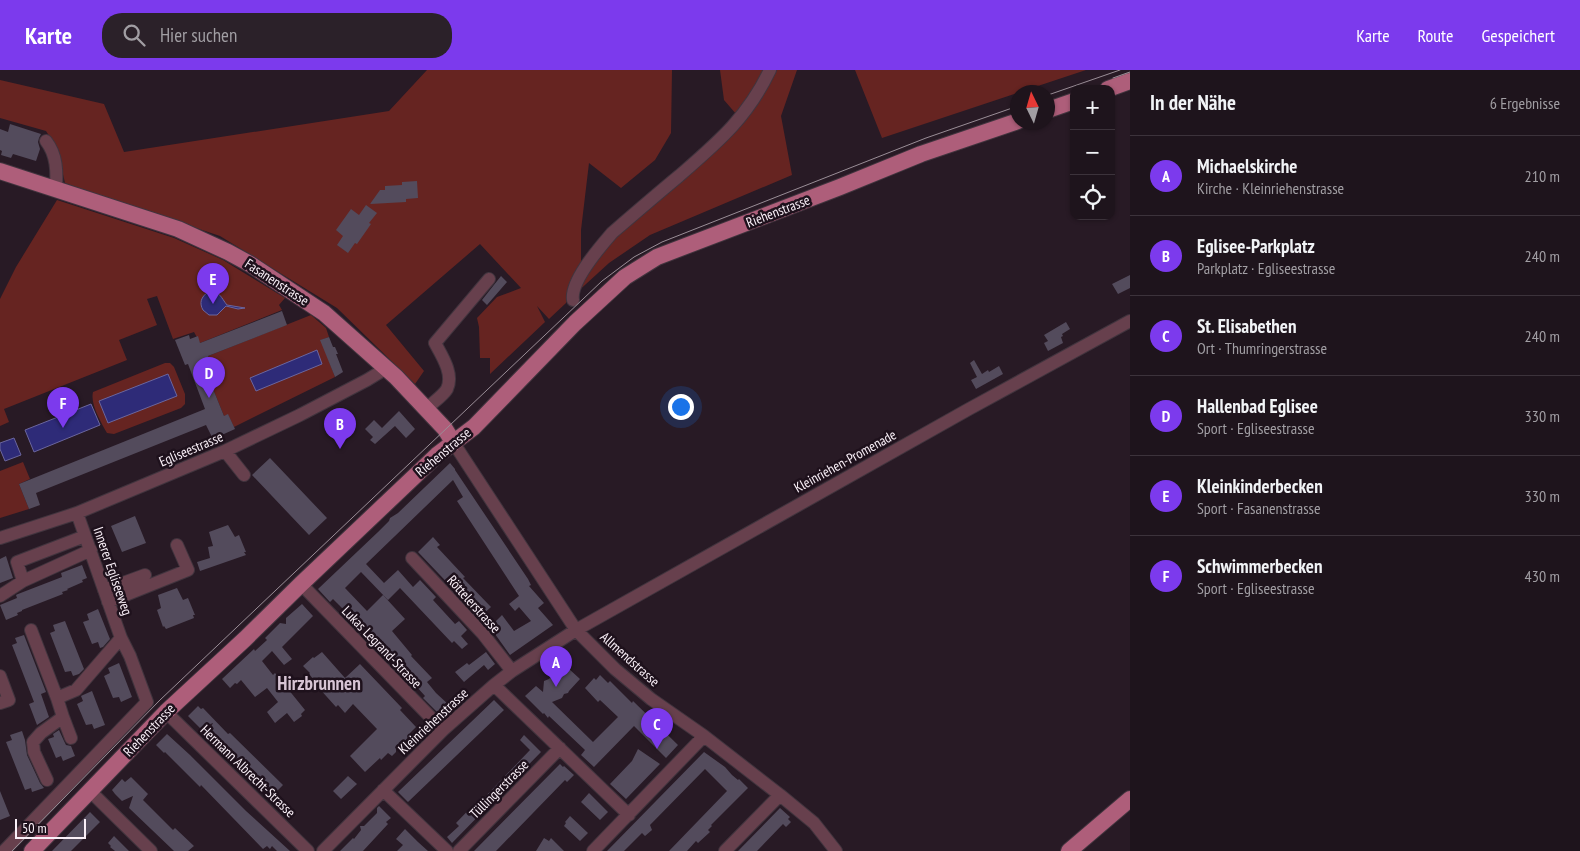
<!DOCTYPE html>
<html lang="de">
<meta charset="utf-8">
<style>
:root{--surface:#1e141c;--page:#2b2129;--text:#f1f3f6;--muted:#a19ea3;--line:#3c333b;--accent:#7c3aed}
body{margin:0;font-family:"PT Sans Narrow",sans-serif;background:var(--page);color:var(--text)}
.controls{position:absolute;right:15px;top:15px;display:grid;overflow:hidden;border-radius:10px;box-shadow:0 1px 4px #0004}
.controls button{width:45px;height:45px;display:grid;place-items:center;padding:0;border:0;border-bottom:1px solid var(--line);background:var(--surface);color:var(--text);font:25px sans-serif}
.compass{position:absolute;left:1010px;top:15px;width:45px;height:45px;border-radius:50%;background:var(--surface);box-shadow:0 1px 4px #0004;rotate:355deg}
.scale{position:absolute;left:15px;bottom:12px;width:71px;box-sizing:border-box;padding-left:5px;border:2px solid #faf0f8;border-top:0;font-size:14px;line-height:18px;white-space:nowrap;color:#faf0f8;-webkit-text-stroke:4px #1e111c;paint-order:stroke}
.you{position:absolute;left:680px;top:336px;width:18px;height:18px;margin:-12px;border:4px solid #fff;border-radius:50%;background:#1a73e8;box-shadow:0 0 0 8px #1a73e833}
.badge{display:grid;place-items:center;width:32px;height:32px;border-radius:50%;background:var(--accent);color:#fff;font-size:16px;font-weight:700}
.pin{position:absolute;translate:-50% -41px;filter:drop-shadow(0 1px 2px #0008)}
.pin::after{content:'';position:absolute;top:26px;width:18px;height:15px;background:inherit;clip-path:polygon(0 0,100% 0,50% 100%)}
.list{margin:0;padding:0;list-style:none}
h2{display:flex;justify-content:space-between;align-items:center;height:65px;margin:0;padding:0 20px;font-size:21px}
h2 small{font-size:16px;font-weight:400;color:var(--muted)}
.list li{display:grid;grid-template-columns:32px 1fr auto;gap:15px;align-items:center;box-sizing:border-box;height:80px;padding:0 20px;border-top:1px solid var(--line)}
.list b{display:block;font-size:19px;white-space:nowrap}
.list p{margin:0;font-size:16px;white-space:nowrap;color:var(--muted)}
.list em{font-size:16px;font-style:normal;color:var(--muted)}
.icon{flex:none;width:28px;height:28px;fill:none;stroke:currentColor;stroke-width:2;stroke-linecap:round;stroke-linejoin:round}
.map{position:relative;flex:none;width:1130px;height:781px;overflow:hidden}
header{display:flex;align-items:center;gap:30px;box-sizing:border-box;height:70px;padding:0 25px;background:var(--accent);color:#fff}
header strong{font-size:24px}
nav{display:flex;gap:28px;margin-inline-start:auto;font-size:18px}
.search{width:350px;height:45px;background:var(--page);display:flex;align-items:center;gap:12px;box-sizing:border-box;padding:0 18px;border-radius:20px;color:var(--muted);font-size:19px}
main{display:flex}
aside{flex:1;background:var(--surface)}
.map>svg:first-child{display:block}
.green{fill:#662421}
.water{fill:#2e2b78;stroke:#6b669e}
.building{fill:#534b5c}
.lines{fill:none;stroke-linecap:round;stroke-linejoin:round}
.minor-casing{stroke:#41343e;stroke-width:14}
.major-casing{stroke:#41343e;stroke-width:18}
.minor{stroke:#67404d;stroke-width:12}
.major{stroke:#ae5e7a;stroke-width:16}
.tram{stroke:#9a8e97;stroke-width:1}
.labels{text-anchor:middle;stroke-width:5;stroke-linejoin:round;paint-order:stroke}
.street-label{font-size:14px;fill:#faf0f8;stroke:#1e111c}
.district-label{font-size:19px;font-weight:bold;fill:#d8c5d5;stroke:#1e111c}
</style>
<header>
<strong>Karte</strong>
<div class="search"><svg class="icon" aria-label="search" viewBox="0 0 24 24"><circle cx="10" cy="10" r="6"/><path d="M15 15l6 6"/></svg>Hier suchen</div>
<nav><a>Karte</a><a>Route</a><a>Gespeichert</a></nav>
</header>
<main>
<div class="map">
<svg width="1130" height="781" viewBox="0 0 1130 781">
<rect width="100%" height="100%" fill="#281a25"/>
<!-- green -->
<path class="green" d="M427,0H672L671,63L655,90L621,118L589,93L581,160V196L566,233L549,249L537,236L545,252L490,304V288H480L479,257L477,248L497,227L521,218L480,174L386,255L424,301L415,314L337,238L220,166L83,120L65,113L57,78L46,61L0,48V10L104,34L124,82L389,41Z
M720,0H797L781,46L792,105L650,165L609,193L574,225L586,199L615,168L743,52L724,30Z
M855,0H1086L882,68Z
M57,130L174,168L223,190L285,228L279,235L282,240L200,273L194,262L173,269L157,226L147,229L157,255L119,270L127,290L4,339L9,352L0,356V229L16,197Z
M311,245L326,258L329,267L321,270L335,307L234,357L228,345L224,346L205,299L212,296L208,286Z
M165,293H170L174,297L185,324V334L181,338L114,364L107,363C101,352 90,334 93,322Z
M23,392L30,409L19,414L29,439L0,448V401Z"/>
<!-- water -->
<path class="water" d="M208,222C220,220 221,228 227,235L245,238L238,239L226,236L217,245H209L203,240C199,233 201,227 208,222Z
M317,280L322,294L256,321L250,308Z
M168,304L177,326L108,353L99,331Z
M91,334L100,355L34,382L25,360Z
M14,368L21,385L5,391L0,379V373Z"/>
<!-- building -->
<path class="building" d="M10,54L41,64L39,68L38,72L40,79L36,91L13,84L11,88L1,85L2,81L0,80V59L8,62Z
M417,111L418,128L406,129V132L370,134L380,120H385V116L402,115V112Z
M366,135L377,143L369,153L371,154L357,174L355,173L348,183L337,175L343,166L336,160L351,139L359,145Z
M1130,205V218L1118,224L1112,214Z
M501,206L507,212L487,235L482,230Z
M282,241L287,255L208,286L212,296L205,299L224,346L228,344L235,359L213,369L206,355L36,423L40,435L29,439L19,414L205,339L188,294L185,295L175,270L189,265L190,269L198,266L200,273Z
M1066,252L1070,259L1062,264L1063,266L1061,267L1063,273L1048,281L1044,273L1048,271L1044,265Z
M329,267L333,277H335L338,284H336L343,302L335,307L320,270Z
M974,290L982,304L988,300L989,302L999,296L1003,304L976,319L971,310L977,307L970,293Z
M399,341L415,359L406,368L395,356L375,374L370,370L373,367L365,359L374,350L382,358Z
M270,388L327,448L309,465L252,405Z
M450,393L455,399V400L528,509L531,515L529,516L544,533L538,538L553,555L510,585L490,557L502,545L514,561L531,551L519,537L515,541L509,534L519,526L457,431L463,427L453,410L366,494L384,513L398,500L413,517L420,510L436,527L433,530L455,554L459,551L467,560L461,566L468,574L462,579L454,571L452,573L400,518L388,530L361,502L345,518L367,541L383,525L405,549L392,561L412,585L411,586L432,608L427,612L436,623L449,635L439,644L423,628L425,626L397,595L392,593L381,579L376,576L368,562L364,567L340,542L343,539L333,529L330,532L318,519L378,462L389,451L390,448L398,443Z
M135,446L146,473L122,482L111,456Z
M228,455L235,467L239,465L246,482H244L246,485L200,501L197,492L210,488L208,477L213,476L209,462Z
M433,467L440,475L437,477L465,507L463,508L491,537L480,547L418,482Z
M6,486L13,508L0,513V489Z
M82,495L87,508L82,510L83,512L67,519L68,520L62,522L63,524L22,540V541L17,543L18,545L6,550L0,535L17,528L16,525L18,524L62,507L61,503Z
M177,518L183,530L188,528L195,545H193L194,548L166,559L164,556L163,557L157,540L161,538L158,525Z
M302,534L313,546L282,577L292,589L284,595L272,581L262,591L273,605L275,603L305,640L301,644L302,646L294,652L287,643L275,653L267,642L278,632L267,618L255,627L241,610L237,614L235,613L230,618L222,609L254,579L255,581L267,570L265,568L280,553L286,554V548Z
M98,539L110,569L103,577L100,578L98,572L92,574L83,552L89,550L87,544Z
M65,551L84,599L79,604L73,606L71,601L65,602L50,563L55,561L53,555Z
M24,565L46,622L41,624L49,647L37,655L29,634L34,632L12,575L17,573L15,568Z
M322,582L345,608L360,594L402,638L400,640L416,657L410,663V666L396,679V682L392,686L388,683L381,690L380,688L365,702L350,686L377,659L353,634L345,643L338,635L336,637L318,617L319,616L309,604L310,603L303,596L313,587L314,588Z
M486,582L495,594L488,600L484,595L464,612L455,602L467,593L469,595Z
M553,587H556L580,609L569,621L568,623L564,624L562,628L552,632L593,672L618,647L600,630L598,632L585,618L594,608L596,610L600,605L608,613L610,611L632,633L633,631L678,675L666,688L634,656L594,697L581,685L585,680L549,646L548,648L544,643L543,644L525,626L536,616L543,622L544,611L549,609L557,598L551,592V589Z
M119,593L132,627L121,632L119,627L113,628L104,606L110,603L108,598Z
M92,621L105,655L94,659L92,654L86,655L77,634L83,631L81,626L83,625Z
M494,630L504,640L408,732L398,722Z
M198,636L201,639L203,638L228,664L230,663L283,715L273,725L213,667L208,672L205,669L213,653L200,658L188,646Z
M59,660L64,671L66,675L71,676L75,686L63,691L61,686L56,688L48,669L54,667L53,664Z
M22,661L25,670L27,685L40,713L44,718L32,722L31,718L25,720L6,672L12,670L10,665Z
M167,664L190,685L246,741L290,781H277L272,776L270,779L267,776L263,779L201,715L200,717L165,682L164,683L156,675Z
M524,665L541,682L452,773L447,767L459,756L456,753L481,727L483,729L530,680L520,670Z
M638,679L660,694L626,729L610,714L632,691Z
M704,682L725,697L732,705L738,710L739,709L748,718L711,755L712,756L708,760L710,762L698,773L696,771L687,781H669L727,721L705,699L650,755L652,760L645,766L642,763L624,781H607Z
M560,694L563,697L564,696L574,705L567,712L565,710L496,781H474Z
M348,706L357,714L341,729L333,721Z
M131,707L148,724L143,730L173,760L175,758L194,776L188,781H174L129,738L133,726L122,731L115,724L112,720L122,709L125,712Z
M0,721L10,746L0,750Z
M589,723L608,742L600,750L581,732Z
M379,736L391,748L386,752L388,754L363,781H340L353,768L354,769L361,760L360,756H364L377,743V738Z
M780,738L790,747L788,749L791,752L786,757L783,754L757,781H738Z
M90,742L100,752L71,781H52Z
M570,746L588,763L580,771L564,756L566,753L565,752Z
M405,759L418,772L428,781H397L403,775L396,769Z
M114,766L129,781H115L110,777L111,776L108,773Z
M544,768L549,771L551,768L564,781H536Z"/>
<g class="lines">
<defs>
<path id="minor" d="M46,71C57,85 57,102 56,119
M573,230C570,211 600,177 612,163C634,144 656,125 679,106C718,72 747,48 770,0
M426,339C432,333 443,326 447,319C454,304 442,286 435,273L489,209
M453,372L576,560L615,599L651,629L704,666L780,725L814,753L836,781
M225,381L244,405
M0,468L77,443L225,381L300,345L367,310L385,299
M412,488L483,564L512,601
M23,511L17,492L85,466
M301,514L443,660
M104,520L145,505
M0,526L23,511L91,480
M108,532L188,500L177,475
M31,560L57,628L76,620L121,568
M0,606L9,630L0,633
M494,615L629,745
M166,642L308,781
M63,647L71,668
M47,710L34,682L33,672L41,663L63,647L57,628
M383,720L447,781
M90,721L151,781
M4,781L147,632L130,586L121,568L77,443
M323,781L443,660L494,615L512,601L576,560L969,339L1130,251
M459,781L560,678
M593,781L704,666
M725,781L780,725"/>
<path id="major" d="M1108,19L1130,11
M1048,40L1074,31
M0,101L178,159L228,182L250,194L324,243L396,307L445,359L453,372
M32,781L166,642L245,569L301,514L437,385L474,357L575,253L625,207L657,187L840,117L921,84L1018,51
M1069,781L1130,729"/>
</defs>
<!-- minor casing -->
<use href="#minor" class="minor-casing"/>
<!-- major casing -->
<use href="#major" class="major-casing"/>
<!-- minor -->
<use href="#minor" class="minor"/>
<!-- major -->
<use href="#major" class="major"/>
<!-- tram -->
<path class="tram" d="M1113,8L1130,2
M1048,25L1120,0
M12,781L160,630L602,211L634,187L662,172L926,68L1018,36"/>
</g>
<g class="labels">
<!-- street labels -->
<g class="street-label">
<text transform="translate(778 141) rotate(-21)" y="5">Riehenstrasse</text>
<text transform="translate(277 212) rotate(33)" y="5">Fasanenstrasse</text>
<text transform="translate(191 379) rotate(-23)" y="5">Egliseestrasse</text>
<text transform="translate(443 382) rotate(-40)" y="5">Riehenstrasse</text>
<text transform="translate(845 391) rotate(-29)" y="5">Kleinriehen-Promenade</text>
<text transform="translate(113 501) rotate(71)" y="5">Innerer Egliseeweg</text>
<text transform="translate(474 534) rotate(48)" y="5">Röttelerstrasse</text>
<text transform="translate(382 577) rotate(46)" y="5">Lukas Legrand-Strasse</text>
<text transform="translate(630 589) rotate(42)" y="5">Allmendstrasse</text>
<text transform="translate(433 651) rotate(-43)" y="5">Kleinriehenstrasse</text>
<text transform="translate(149 660) rotate(-46)" y="5">Riehenstrasse</text>
<text transform="translate(248 701) rotate(44)" y="5">Hermann Albrecht-Strasse</text>
<text transform="translate(499 719) rotate(-45)" y="5">Tüllingerstrasse</text>
</g>
<!-- district labels -->
<g class="district-label">
<text x="319" y="620">Hirzbrunnen</text>
</g>
</g>
</svg>
<div class="controls">
<button>+</button>
<button>−</button>
<button><svg class="icon" aria-label="locate" viewBox="0 0 24 24"><circle cx="12" cy="12" r="6"/><path d="M12 2v4M12 18v4M2 12h4M18 12h4"/></svg></button>
</div>
<svg class="compass" viewBox="-18 -18 36 36"><path d="M0-13l5 13h-10z" fill="#e53935"/><path d="M0 13l5-13h-10z" fill="#a19ea3"/></svg>
<div class="scale">50 m</div>
<div class="you"></div>
<div class="pin badge" style="left:556px;top:617px">A</div>
<div class="pin badge" style="left:340px;top:379px">B</div>
<div class="pin badge" style="left:657px;top:679px">C</div>
<div class="pin badge" style="left:209px;top:328px">D</div>
<div class="pin badge" style="left:213px;top:234px">E</div>
<div class="pin badge" style="left:63px;top:358px">F</div>
</div>
<aside>
<h2>In der Nähe<small>6 Ergebnisse</small></h2>
<ul class="list">
<li><span class="badge">A</span><div><b>Michaelskirche</b><p>Kirche · Kleinriehenstrasse</p></div><em>210 m</em></li>
<li><span class="badge">B</span><div><b>Eglisee-Parkplatz</b><p>Parkplatz · Egliseestrasse</p></div><em>240 m</em></li>
<li><span class="badge">C</span><div><b>St. Elisabethen</b><p>Ort · Thumringerstrasse</p></div><em>240 m</em></li>
<li><span class="badge">D</span><div><b>Hallenbad Eglisee</b><p>Sport · Egliseestrasse</p></div><em>330 m</em></li>
<li><span class="badge">E</span><div><b>Kleinkinderbecken</b><p>Sport · Fasanenstrasse</p></div><em>330 m</em></li>
<li><span class="badge">F</span><div><b>Schwimmerbecken</b><p>Sport · Egliseestrasse</p></div><em>430 m</em></li>
</ul>
</aside>
</main>
